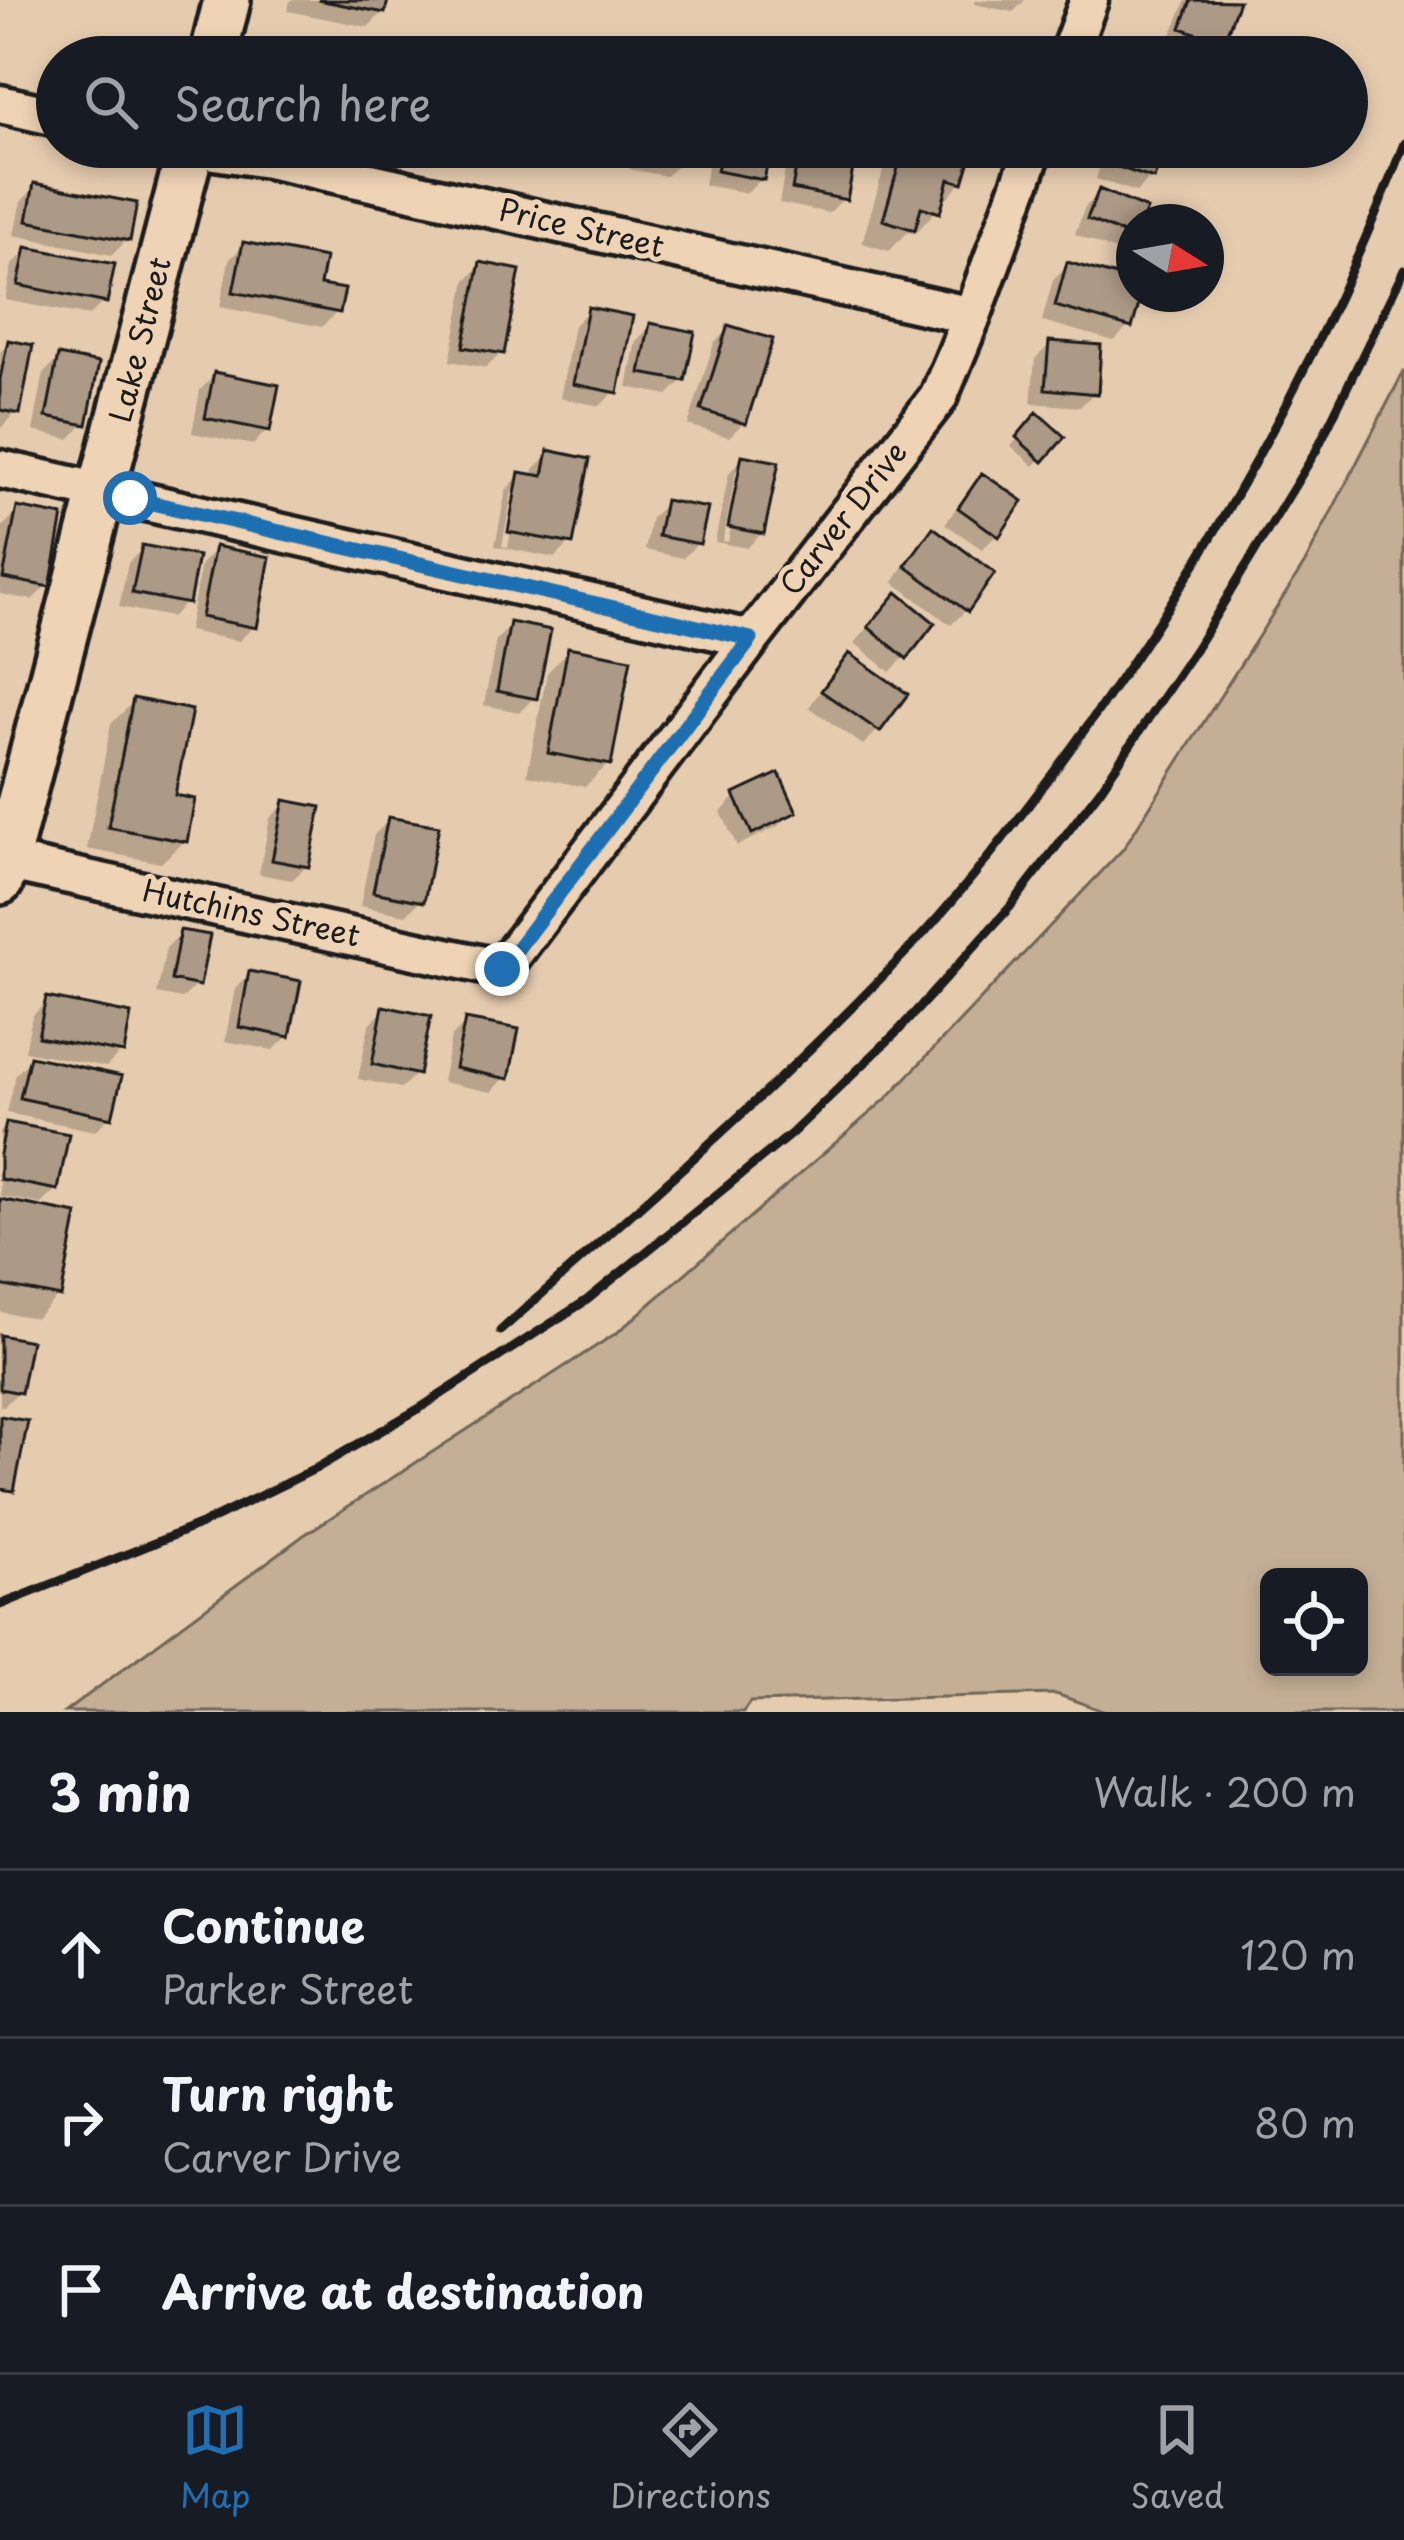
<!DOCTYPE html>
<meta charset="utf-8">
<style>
:root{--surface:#171b24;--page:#242831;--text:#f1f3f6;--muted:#9ea1a6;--line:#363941;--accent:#1f6fb2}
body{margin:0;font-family:"Playpen Sans",sans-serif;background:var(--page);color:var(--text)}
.controls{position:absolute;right:36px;bottom:36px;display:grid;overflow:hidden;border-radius:18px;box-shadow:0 6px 18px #0003}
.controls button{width:108px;height:108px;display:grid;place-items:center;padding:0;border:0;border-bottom:3px solid var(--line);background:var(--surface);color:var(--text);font:60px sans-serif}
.compass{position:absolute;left:1116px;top:204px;width:108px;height:108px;border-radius:50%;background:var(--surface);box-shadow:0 6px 18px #0003;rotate:101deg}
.stop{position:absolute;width:36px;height:36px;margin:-27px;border:9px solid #1f6fb2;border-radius:50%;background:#fff}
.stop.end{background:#1f6fb2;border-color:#fff;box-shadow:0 3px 12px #0008}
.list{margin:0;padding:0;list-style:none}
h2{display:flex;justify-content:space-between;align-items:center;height:156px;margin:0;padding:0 48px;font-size:51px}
h2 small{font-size:39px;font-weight:400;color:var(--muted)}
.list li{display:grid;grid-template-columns:78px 1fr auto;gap:36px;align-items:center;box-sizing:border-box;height:168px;padding:0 48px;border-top:3px solid var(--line)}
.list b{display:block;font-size:45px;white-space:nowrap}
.list p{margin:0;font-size:39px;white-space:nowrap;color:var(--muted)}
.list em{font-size:39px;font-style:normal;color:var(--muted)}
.icon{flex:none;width:66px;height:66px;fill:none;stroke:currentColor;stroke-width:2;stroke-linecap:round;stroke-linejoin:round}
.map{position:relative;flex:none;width:1404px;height:1712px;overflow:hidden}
.search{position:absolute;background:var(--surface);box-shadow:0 6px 18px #0003;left:36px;right:36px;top:36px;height:132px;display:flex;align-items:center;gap:30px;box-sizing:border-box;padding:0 42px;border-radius:66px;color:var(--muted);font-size:45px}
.sheet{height:660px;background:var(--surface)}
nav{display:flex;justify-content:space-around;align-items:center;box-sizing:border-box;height:168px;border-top:3px solid var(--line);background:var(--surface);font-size:33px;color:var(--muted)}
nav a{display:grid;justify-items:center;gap:6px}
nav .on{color:var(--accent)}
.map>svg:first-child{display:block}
.green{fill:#c4af96;stroke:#706659;stroke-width:3;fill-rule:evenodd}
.shadow{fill:#0003;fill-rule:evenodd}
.building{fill:#ad9a86;stroke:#1c1c1c;stroke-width:3}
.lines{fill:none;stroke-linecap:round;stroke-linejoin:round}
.minor-casing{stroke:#1c1c1c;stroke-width:45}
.tertiary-casing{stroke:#1c1c1c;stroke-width:54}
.minor{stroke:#eed3b5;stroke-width:36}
.tertiary{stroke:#eed3b5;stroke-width:45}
.rail{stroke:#1c1c1c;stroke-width:9}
.route{stroke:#1f6fb2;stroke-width:15}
.labels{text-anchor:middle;stroke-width:10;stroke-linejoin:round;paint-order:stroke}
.street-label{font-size:30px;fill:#1c1c1c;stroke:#eed3b5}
</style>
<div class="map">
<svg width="1404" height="1712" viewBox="0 0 1404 1712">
<rect width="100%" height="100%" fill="#e6ccaf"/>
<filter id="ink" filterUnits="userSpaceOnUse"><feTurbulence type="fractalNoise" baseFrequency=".00833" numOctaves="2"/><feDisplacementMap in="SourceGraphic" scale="24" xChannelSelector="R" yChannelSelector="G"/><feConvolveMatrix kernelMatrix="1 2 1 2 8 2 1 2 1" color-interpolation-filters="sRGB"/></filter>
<g filter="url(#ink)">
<!-- green -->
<path class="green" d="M1404,371V1712H1106L1056,1694L750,1702L743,1712H65L304,1535L618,1332L886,1099L1123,849L1305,563ZM1269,1577H1359V1667H1269Z"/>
<!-- shadow -->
<path class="shadow" d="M290,0H385L383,12L368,27L288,11Z
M975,0H1025L1013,12L974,4Z
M1186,0H1228L1235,2L1221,42L1206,57L1168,43Z
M432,147H478L469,156Z
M493,147H552L538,161L492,152Z
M571,147H623L615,155Z
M633,147H684L681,162L666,176L629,169Z
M711,147H768L762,178L747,193L704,185Z
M796,147H841L844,198L829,213L779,203L788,154Z
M890,147H971L961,182L915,234L908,232L889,251L862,243Z
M1106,147H1161L1151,177L1136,192L1096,179Z
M35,187L127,240L112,255L14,235L21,202Z
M1100,193L1138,222H1134L1132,237L1118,252L1075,234L1085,207Z
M244,245L337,312L322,327L220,307L229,260Z
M27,250L104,301L89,316L5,300L12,265Z
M481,265L501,353L486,368L450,361L466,280Z
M1068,266L1134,284V294H1139L1129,326L1114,341L1042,321L1053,280Z
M589,310L615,391L600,406L560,398L574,325Z
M651,326L683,380L668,395L627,387L636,341Z
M729,328L743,423L729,437L688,425L714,343Z
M9,343L17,412L2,427H0V352Z
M1050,344L1095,392L1080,407L1031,403L1035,359Z
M59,358L84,424L69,439L33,431L44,373Z
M215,375L267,430L253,445L192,433L200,390Z
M1037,417L1061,437L1034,466L1011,446Z
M549,454L570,543L555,558L495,546L506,490L520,475L533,477L534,469ZM513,488H519L508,547L502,546Z
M743,458L762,533L747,548L715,542L729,473ZM736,471H742L728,542L723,541Z
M982,476L997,535L982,549L945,524L968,491Z
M666,503L698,543L683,558L645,550L651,518Z
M18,511L47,585L32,600L0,594V529Z
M933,531L966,610L951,625L893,582L918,546Z
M143,548L186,603L171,617L119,607L128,563Z
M216,549L254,626L239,641L188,631L201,564Z
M883,610L905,657L890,672L855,643Z
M511,625L534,697L520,712L484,705L496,640Z
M569,650L608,764L585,787L527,775L547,673Z
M849,656L878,730L863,745L809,707L835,671Z
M134,701L171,798L184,841L161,863L87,849L111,724Z
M735,797L793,811L778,826L737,846L721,812Z
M285,804L307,866L292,880L259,874L270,818Z
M389,820L421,900L406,915L360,906L374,835Z
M181,933L197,984L182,999L157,994L166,948Z
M250,975L288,1036L273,1050L225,1041L235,989Z
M47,1001L121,1052L106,1067L25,1051L32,1016Z
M384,1010L416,1074L401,1088L358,1079L369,1025Z
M466,1022L506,1077L491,1092L442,1082L451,1037Z
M31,1059L110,1116L95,1131L7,1113L16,1074Z
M7,1125L56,1189L41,1204L0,1196V1132Z
M0,1202L58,1296L36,1318L0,1312Z
M0,1338L19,1391L4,1406H0Z"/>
<!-- building -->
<path class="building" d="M318,0H388L385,13Z
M1191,0L1239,1L1223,43L1181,28Z
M462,46L504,54L503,57H460Z
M96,47L146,57H94Z
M643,147H687L683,163L642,155Z
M722,147H771L764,180L717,171Z
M800,147H857L847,200L792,189Z
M904,147H974L963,183L949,179L940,213L921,207L915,230L883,220Z
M1114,147H1164L1154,179L1109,164Z
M34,183L137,203L130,241L27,221Z
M1099,189L1147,209L1142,222H1134V238L1087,219Z
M243,242L325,258L320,285L345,289L340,313L233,292Z
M26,247L115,264L107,303L18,285Z
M480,262L520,270L504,354L463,347Z
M1067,262L1134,281V294H1142L1132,328L1055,306Z
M588,307L633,316L618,393L573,384Z
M650,323L695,332L685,381L640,373Z
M728,325L773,339L746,424L701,410Z
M8,340L33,345L20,414L0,410V379Z
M1049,341L1101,345L1098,394L1045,389Z
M58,355L99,363L87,425L46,417Z
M214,372L279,385L270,431L205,418Z
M1037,412L1065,437L1043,462L1016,437Z
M548,450L590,459L573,544L508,532L519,472L543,476Z
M742,455L779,462L764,534L728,527Z
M982,473L1023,501L999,537L958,508Z
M665,500L708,508L700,544L658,536Z
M17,507L63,516L50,587L3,578Z
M933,527L995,573L968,612L905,566Z
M142,545L198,556L189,604L132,593Z
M215,546L270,557L257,628L201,617Z
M897,592L935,623L907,659L868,627Z
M510,622L551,630L537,699L497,691Z
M568,647L631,659L611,765L548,753Z
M849,653L908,694L880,732L821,691Z
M133,698L192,710L175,795L195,799L187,842L108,827Z
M779,773L797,812L752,834L734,794Z
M284,800L321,807L309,867L272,860Z
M388,817L439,826L424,902L373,892Z
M180,930L210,935L200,986L171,980Z
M249,971L301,981L290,1037L239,1027Z
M46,997L131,1014L124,1053L38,1037Z
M383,1006L431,1016L419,1075L372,1064Z
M465,1019L519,1029L509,1079L455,1068Z
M30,1056L122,1076L112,1118L20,1098Z
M6,1122L69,1134L58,1190L0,1179V1154Z
M0,1199L77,1214L61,1297L0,1285Z
M0,1335L31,1341L21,1393L0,1389Z
M0,1416L28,1421L14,1491L0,1489Z"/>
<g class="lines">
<defs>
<path id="minor" d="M1068,57L1089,0
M0,104L57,117
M188,147L268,159L972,316
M0,469L751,639
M0,860L502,969L751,639L938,398L972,316L1034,147"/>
<path id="tertiary" d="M213,57L227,0
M0,881L191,147"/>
</defs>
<!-- minor casing -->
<use href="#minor" class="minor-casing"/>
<!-- tertiary casing -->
<use href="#tertiary" class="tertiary-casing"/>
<!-- minor -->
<use href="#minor" class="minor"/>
<!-- tertiary -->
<use href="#tertiary" class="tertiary"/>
<!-- rail -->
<path class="rail" d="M500,1331C645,1202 792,1075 924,933C969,884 1010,830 1050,777C1195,583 1318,369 1404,143
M0,1605L204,1523L315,1469L420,1408L587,1300L791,1134L899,1030L1010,907L1100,790L1196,648L1316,451L1404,270"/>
</g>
</g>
<g class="lines" filter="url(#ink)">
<!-- route -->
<path class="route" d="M130,498L751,639L502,969"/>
</g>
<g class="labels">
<!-- street labels -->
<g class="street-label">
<text transform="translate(581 229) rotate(13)" y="10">Price Street</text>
<text transform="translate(141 340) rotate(-76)" y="10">Lake Street</text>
<text transform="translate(844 519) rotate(-52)" y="10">Carver Drive</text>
<text transform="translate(251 914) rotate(12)" y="10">Hutchins Street</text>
</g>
</g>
</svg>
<div class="controls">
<button><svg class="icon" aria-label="locate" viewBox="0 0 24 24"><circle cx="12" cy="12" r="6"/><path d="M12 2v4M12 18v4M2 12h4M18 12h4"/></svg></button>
</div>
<svg class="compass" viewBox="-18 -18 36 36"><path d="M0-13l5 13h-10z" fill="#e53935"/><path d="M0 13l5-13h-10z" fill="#9ea1a6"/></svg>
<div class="stop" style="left:130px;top:498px"></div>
<div class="stop end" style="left:502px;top:969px"></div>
<div class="search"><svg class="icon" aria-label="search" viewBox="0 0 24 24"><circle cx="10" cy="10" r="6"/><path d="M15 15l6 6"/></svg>Search here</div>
</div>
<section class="sheet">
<h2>3 min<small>Walk · 200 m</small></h2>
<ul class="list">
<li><svg class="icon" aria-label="ahead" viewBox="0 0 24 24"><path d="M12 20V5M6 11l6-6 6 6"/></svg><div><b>Continue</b><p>Parker Street</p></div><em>120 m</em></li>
<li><svg class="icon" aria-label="right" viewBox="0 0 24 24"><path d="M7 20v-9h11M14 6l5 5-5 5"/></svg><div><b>Turn right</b><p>Carver Drive</p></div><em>80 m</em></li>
<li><svg class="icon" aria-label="arrive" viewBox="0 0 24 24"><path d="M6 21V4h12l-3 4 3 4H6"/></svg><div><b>Arrive at destination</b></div></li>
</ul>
</section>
<nav>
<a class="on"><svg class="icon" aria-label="map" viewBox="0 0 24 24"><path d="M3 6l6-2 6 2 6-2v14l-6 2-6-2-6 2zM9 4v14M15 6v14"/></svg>Map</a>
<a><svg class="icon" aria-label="directions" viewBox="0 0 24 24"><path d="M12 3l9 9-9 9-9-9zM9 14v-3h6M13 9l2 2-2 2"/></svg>Directions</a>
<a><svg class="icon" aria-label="saved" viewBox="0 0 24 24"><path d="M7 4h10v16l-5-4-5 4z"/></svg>Saved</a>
</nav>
